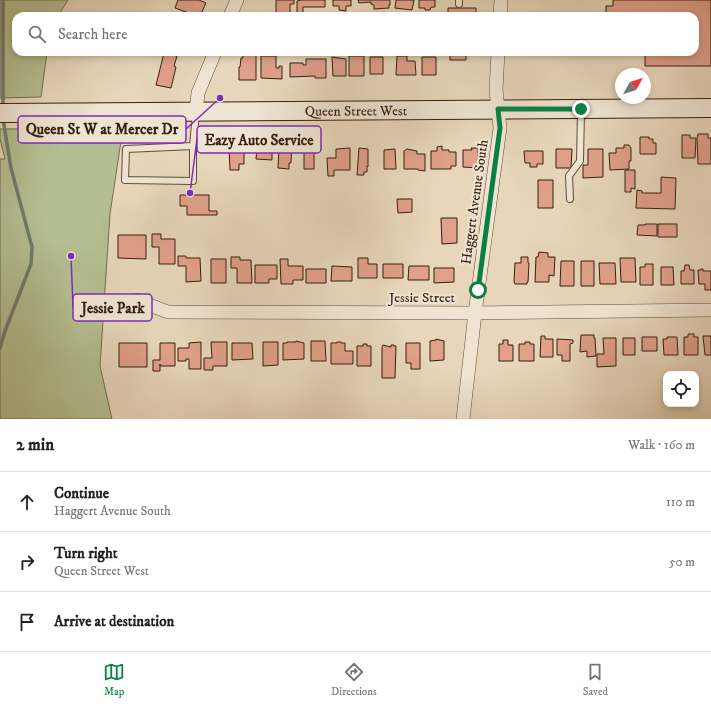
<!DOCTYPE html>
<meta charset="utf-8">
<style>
:root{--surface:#fff;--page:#f2f2f2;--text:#202124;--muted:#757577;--line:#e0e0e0;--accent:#0b8043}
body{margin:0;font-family:"IM FELL DW Pica",serif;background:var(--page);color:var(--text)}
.controls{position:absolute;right:12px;bottom:12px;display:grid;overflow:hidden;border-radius:8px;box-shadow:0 2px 6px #0003}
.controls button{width:36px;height:36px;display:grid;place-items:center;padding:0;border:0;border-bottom:1px solid var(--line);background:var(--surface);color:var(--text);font:20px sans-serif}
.compass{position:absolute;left:615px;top:68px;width:36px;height:36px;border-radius:50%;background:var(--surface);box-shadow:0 2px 6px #0003;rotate:51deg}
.stop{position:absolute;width:12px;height:12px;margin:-9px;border:3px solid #0b8043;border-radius:50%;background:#fff}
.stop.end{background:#0b8043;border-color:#fff;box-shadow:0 1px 4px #0008}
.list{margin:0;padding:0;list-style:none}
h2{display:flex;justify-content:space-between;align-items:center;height:52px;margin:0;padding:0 16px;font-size:17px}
h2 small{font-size:13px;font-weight:400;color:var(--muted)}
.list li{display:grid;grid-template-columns:26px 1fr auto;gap:12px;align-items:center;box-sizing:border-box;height:60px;padding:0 16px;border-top:1px solid var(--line)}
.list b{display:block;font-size:15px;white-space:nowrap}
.list p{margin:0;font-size:13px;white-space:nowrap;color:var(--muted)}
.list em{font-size:13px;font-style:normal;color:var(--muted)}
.icon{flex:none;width:22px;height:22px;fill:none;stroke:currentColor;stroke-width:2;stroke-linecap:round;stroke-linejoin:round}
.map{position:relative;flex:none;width:711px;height:419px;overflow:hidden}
.search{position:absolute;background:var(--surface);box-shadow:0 2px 6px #0003;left:12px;right:12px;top:12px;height:44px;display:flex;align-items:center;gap:10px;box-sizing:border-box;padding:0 14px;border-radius:12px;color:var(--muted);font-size:15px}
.sheet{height:232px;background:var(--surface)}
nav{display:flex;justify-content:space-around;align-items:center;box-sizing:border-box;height:56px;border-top:1px solid var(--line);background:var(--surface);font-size:11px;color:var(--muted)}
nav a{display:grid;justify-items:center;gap:2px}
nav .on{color:var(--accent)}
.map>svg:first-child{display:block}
.green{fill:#b4be91;stroke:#756e50}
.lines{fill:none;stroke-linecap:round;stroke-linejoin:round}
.stream{stroke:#707b6f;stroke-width:3.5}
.building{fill:#e0a08a;stroke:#361e10}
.lane-casing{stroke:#624c3a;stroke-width:8}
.street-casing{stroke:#624c3a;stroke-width:14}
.secondary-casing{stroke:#361e10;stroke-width:20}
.lane{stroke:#efe4d2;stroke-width:6}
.street{stroke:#efe4d2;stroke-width:13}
.secondary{stroke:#efe4d2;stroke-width:18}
.route{stroke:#0b8043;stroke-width:5}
.labels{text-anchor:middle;stroke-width:4;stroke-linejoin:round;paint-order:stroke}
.street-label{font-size:14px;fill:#361e10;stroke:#efe4d2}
.leader{fill:none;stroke:#7b2cbf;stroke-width:1.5}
.callout-dot{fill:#7b2cbf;stroke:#efe4d2;stroke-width:1.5}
.callout{fill:#efe4d2;stroke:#7b2cbf;stroke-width:1.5}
.callout-label{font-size:15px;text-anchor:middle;font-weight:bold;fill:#361e10}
</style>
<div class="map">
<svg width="711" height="419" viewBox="0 0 711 419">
<rect width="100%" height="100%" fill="#e7d6ba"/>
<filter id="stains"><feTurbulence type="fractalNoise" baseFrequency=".005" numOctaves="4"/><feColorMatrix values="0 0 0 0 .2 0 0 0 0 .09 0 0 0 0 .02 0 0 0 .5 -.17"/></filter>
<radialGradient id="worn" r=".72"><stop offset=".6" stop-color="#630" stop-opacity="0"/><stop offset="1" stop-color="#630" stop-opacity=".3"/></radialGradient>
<!-- green -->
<path class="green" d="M0,0H68L58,16H16V52H47L41,97L0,98Z
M123,128L110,214L100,366L112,419H0V159H5L0,139V129Z"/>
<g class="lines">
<!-- stream -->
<path class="stream" d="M3,109V0
M0,348L5,331L31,264L32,247L11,168L3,119"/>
</g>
<!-- building -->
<path class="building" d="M178,0H199L206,3L200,16H197L175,8Z
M276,0H294V4H290V14H286V16H276Z
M301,0H325V7H303V13H297V1Z
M333,0H351V6H346V11L339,10V6H333Z
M358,0H390V5H389V8L374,9V5L371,4V2L359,3Z
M396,0H414L412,10L395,8Z
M419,0H435V7H431L430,10H425V8H419Z
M613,0H711V66H645V52H695V16H606V6H613Z
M448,8H476V16H448Z
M243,52H256V80H239V67H240L241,58H243Z
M450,52H466V60H450Z
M164,53L177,56L174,66L176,67L171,88L156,85Z
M261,56H276V68H279V66H282V79L261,78Z
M349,56H364V76H349Z
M397,56H407V61H415L416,75H396Z
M332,57L346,59V76H333Z
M370,57H383V74H370Z
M422,57H436V75H422Z
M306,59H326V78H315V76L290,77V63H303V65H306Z
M698,134H708V138H711V164H698L697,138Z
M682,135H690V138H696L695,158H682Z
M640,137H649V139H653V143H656V154H640Z
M288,141L292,142L291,163H289V169L278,168L279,147H288Z
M234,144H239V148H244V164H239V170H230L229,147H235Z
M624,145H629L631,148V161H629V169L610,170L609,153H616V148H624Z
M442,146V150H449V152H456V166H451V169H431V151H437V147Z
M257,147L272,148V160L256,159Z
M304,148H314V169H304Z
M350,148V170H334V176H328L327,158H336V149Z
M359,148L368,149V167L367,166V172H364V175H357Z
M471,148H478V168L463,167V150H472Z
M395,149L396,169H384V150Z
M407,149L417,151V154H425V171L418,170V169H404V151Z
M556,149H572L571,168H556Z
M588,149H603V177L583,178V165H588Z
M524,151H543V164H537V167H530V163H525Z
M625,170H635V189L631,188V192H625Z
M661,177L676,178L675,209L636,208L637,190L642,191V193H661Z
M538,180H553V208H538Z
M180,195H209V211H217V215H187V206H180Z
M397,199H412V212L398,213Z
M441,218H457V243L442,244Z
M645,224H657V236L637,235L638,225H645Z
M658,224H677V237H658Z
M152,234H161V239H175V264H159V247H152Z
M118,235H146V259L118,258Z
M539,252L548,253V257H555L554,276L549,275V282H535L536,257H538Z
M178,256H186V258H200L201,281L186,282V266H178Z
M231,257H240V260H251L252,283H237V268H231Z
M521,257H528V263H529L528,282H527V284H515L514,282L515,263H521Z
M358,258H368V264H377V278H358Z
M620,258H635L636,282H621Z
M211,259H226V283H211Z
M280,259H288V266H303V280H293V284H281Z
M561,261H574V286H560Z
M581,261H594V286H581Z
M599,263H615L616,284H600Z
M383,264H403V278H383Z
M645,264H653V285H640V267H645Z
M255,265H277V279H269V283H255Z
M685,265H689L690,270H694V284H681V271H684Z
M332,266L352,267V281H331Z
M409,266H429V280H408Z
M661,267H673L674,285H661Z
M434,268H454V282L434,283Z
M306,269H326V283H306Z
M701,269H703V271H711V290H705V284H699L698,270H701Z
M688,334H694V337H698V355H684V337H688Z
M581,335H594V338H595L596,356L587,357V351L580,352Z
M541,336H545V339H553V357H540Z
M703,336H711V355H705Z
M642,337H657V351H642Z
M667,337H677L678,355H664L663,339H667Z
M603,338H616V366L597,367V354H604Z
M623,338H635V355H623Z
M436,339L444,341V360L430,361V341L436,340Z
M557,339L573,340V343L570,344V361H562V355H557Z
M503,340H508V345H513V361H499V344H503Z
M296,341L304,343V359L283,360V343H287V342H296Z
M311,341H325L326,361H311Z
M201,342V369H189V359H186V361H178V348H189V343Z
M211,342H227V366H213V370H204V358H212Z
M263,342H278V365L263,366Z
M337,342H341V343H345V351H353V364H331V343H337Z
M525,342H530V344H534V361H519V344H525Z
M119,343H147V367H119Z
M160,343H175V366H160V364V371H153V360H160Z
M232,343H252L253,359L232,360Z
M406,343H420V369H411V363H406Z
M363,344H367V346H371V366H357V346H363Z
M383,345L391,347V345H394V346H396L395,378H382V347Z"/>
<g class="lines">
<defs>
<path id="lane" d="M459,4V0
M193,146L126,149L125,180L193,181V146L196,113
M570,199L569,176L580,161L581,110"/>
<path id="street" d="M230,16L237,0
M500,16L501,0
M196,112L198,93L215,52
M136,300L168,312L475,313L711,310
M463,419L475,313L500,128L496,90L498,52"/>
<g id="secondary">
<path id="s1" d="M0,113L711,108"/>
</g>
</defs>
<!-- lane casing -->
<use href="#lane" class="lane-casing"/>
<!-- street casing -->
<use href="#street" class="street-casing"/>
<!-- secondary casing -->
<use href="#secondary" class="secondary-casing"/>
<!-- lane -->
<use href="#lane" class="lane"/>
<!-- street -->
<use href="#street" class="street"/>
<!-- secondary -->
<use href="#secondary" class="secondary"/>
</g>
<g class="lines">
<!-- route -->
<path class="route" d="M478,290L500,128L498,109H581"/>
</g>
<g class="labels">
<!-- street labels -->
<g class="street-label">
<text dy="5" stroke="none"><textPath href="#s1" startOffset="356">Queen Street West</textPath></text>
<text transform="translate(474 202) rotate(-82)" y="5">Haggert Avenue South</text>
<text x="422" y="302">Jessie Street</text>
</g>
</g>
<!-- callouts -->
<path class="leader" d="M220 98L186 129M190 193L197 139M71 256L73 307"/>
<g class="callout-dot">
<circle cx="220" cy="98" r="4"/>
<circle cx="190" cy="193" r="4"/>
<circle cx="71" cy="256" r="4"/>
</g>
<g class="callout">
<rect x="18" y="116" width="168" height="27" rx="4"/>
<rect x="197" y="126" width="124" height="27" rx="4"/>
<rect x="73" y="294" width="79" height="27" rx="4"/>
</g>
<g class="callout-label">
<text x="102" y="134">Queen St W at Mercer Dr</text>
<text x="259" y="145">Eazy Auto Service</text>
<text x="113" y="313">Jessie Park</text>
</g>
<rect width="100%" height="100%" filter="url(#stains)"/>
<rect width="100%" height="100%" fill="url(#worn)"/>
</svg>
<div class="controls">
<button><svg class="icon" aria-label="locate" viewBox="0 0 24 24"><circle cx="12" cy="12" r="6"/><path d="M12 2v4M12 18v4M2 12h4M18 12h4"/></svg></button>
</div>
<svg class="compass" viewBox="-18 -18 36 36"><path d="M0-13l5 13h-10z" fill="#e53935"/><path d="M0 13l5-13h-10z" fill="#757577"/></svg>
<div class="stop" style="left:478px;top:290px"></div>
<div class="stop end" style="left:581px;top:109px"></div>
<div class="search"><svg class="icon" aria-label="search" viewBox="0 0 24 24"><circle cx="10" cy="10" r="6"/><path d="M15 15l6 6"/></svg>Search here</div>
</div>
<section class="sheet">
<h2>2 min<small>Walk · 160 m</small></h2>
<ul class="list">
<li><svg class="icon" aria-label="ahead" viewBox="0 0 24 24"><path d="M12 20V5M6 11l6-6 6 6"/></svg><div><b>Continue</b><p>Haggert Avenue South</p></div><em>110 m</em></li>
<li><svg class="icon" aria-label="right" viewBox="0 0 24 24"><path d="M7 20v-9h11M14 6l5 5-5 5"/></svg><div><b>Turn right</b><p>Queen Street West</p></div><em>50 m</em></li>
<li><svg class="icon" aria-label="arrive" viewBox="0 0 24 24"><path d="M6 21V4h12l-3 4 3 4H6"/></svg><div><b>Arrive at destination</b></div></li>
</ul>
</section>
<nav>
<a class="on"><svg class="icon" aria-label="map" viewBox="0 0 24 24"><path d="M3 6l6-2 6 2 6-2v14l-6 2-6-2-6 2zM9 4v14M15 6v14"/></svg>Map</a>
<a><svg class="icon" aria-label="directions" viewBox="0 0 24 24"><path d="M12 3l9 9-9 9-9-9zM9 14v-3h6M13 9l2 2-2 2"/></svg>Directions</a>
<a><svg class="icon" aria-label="saved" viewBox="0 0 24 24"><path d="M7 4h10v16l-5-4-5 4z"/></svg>Saved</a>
</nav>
